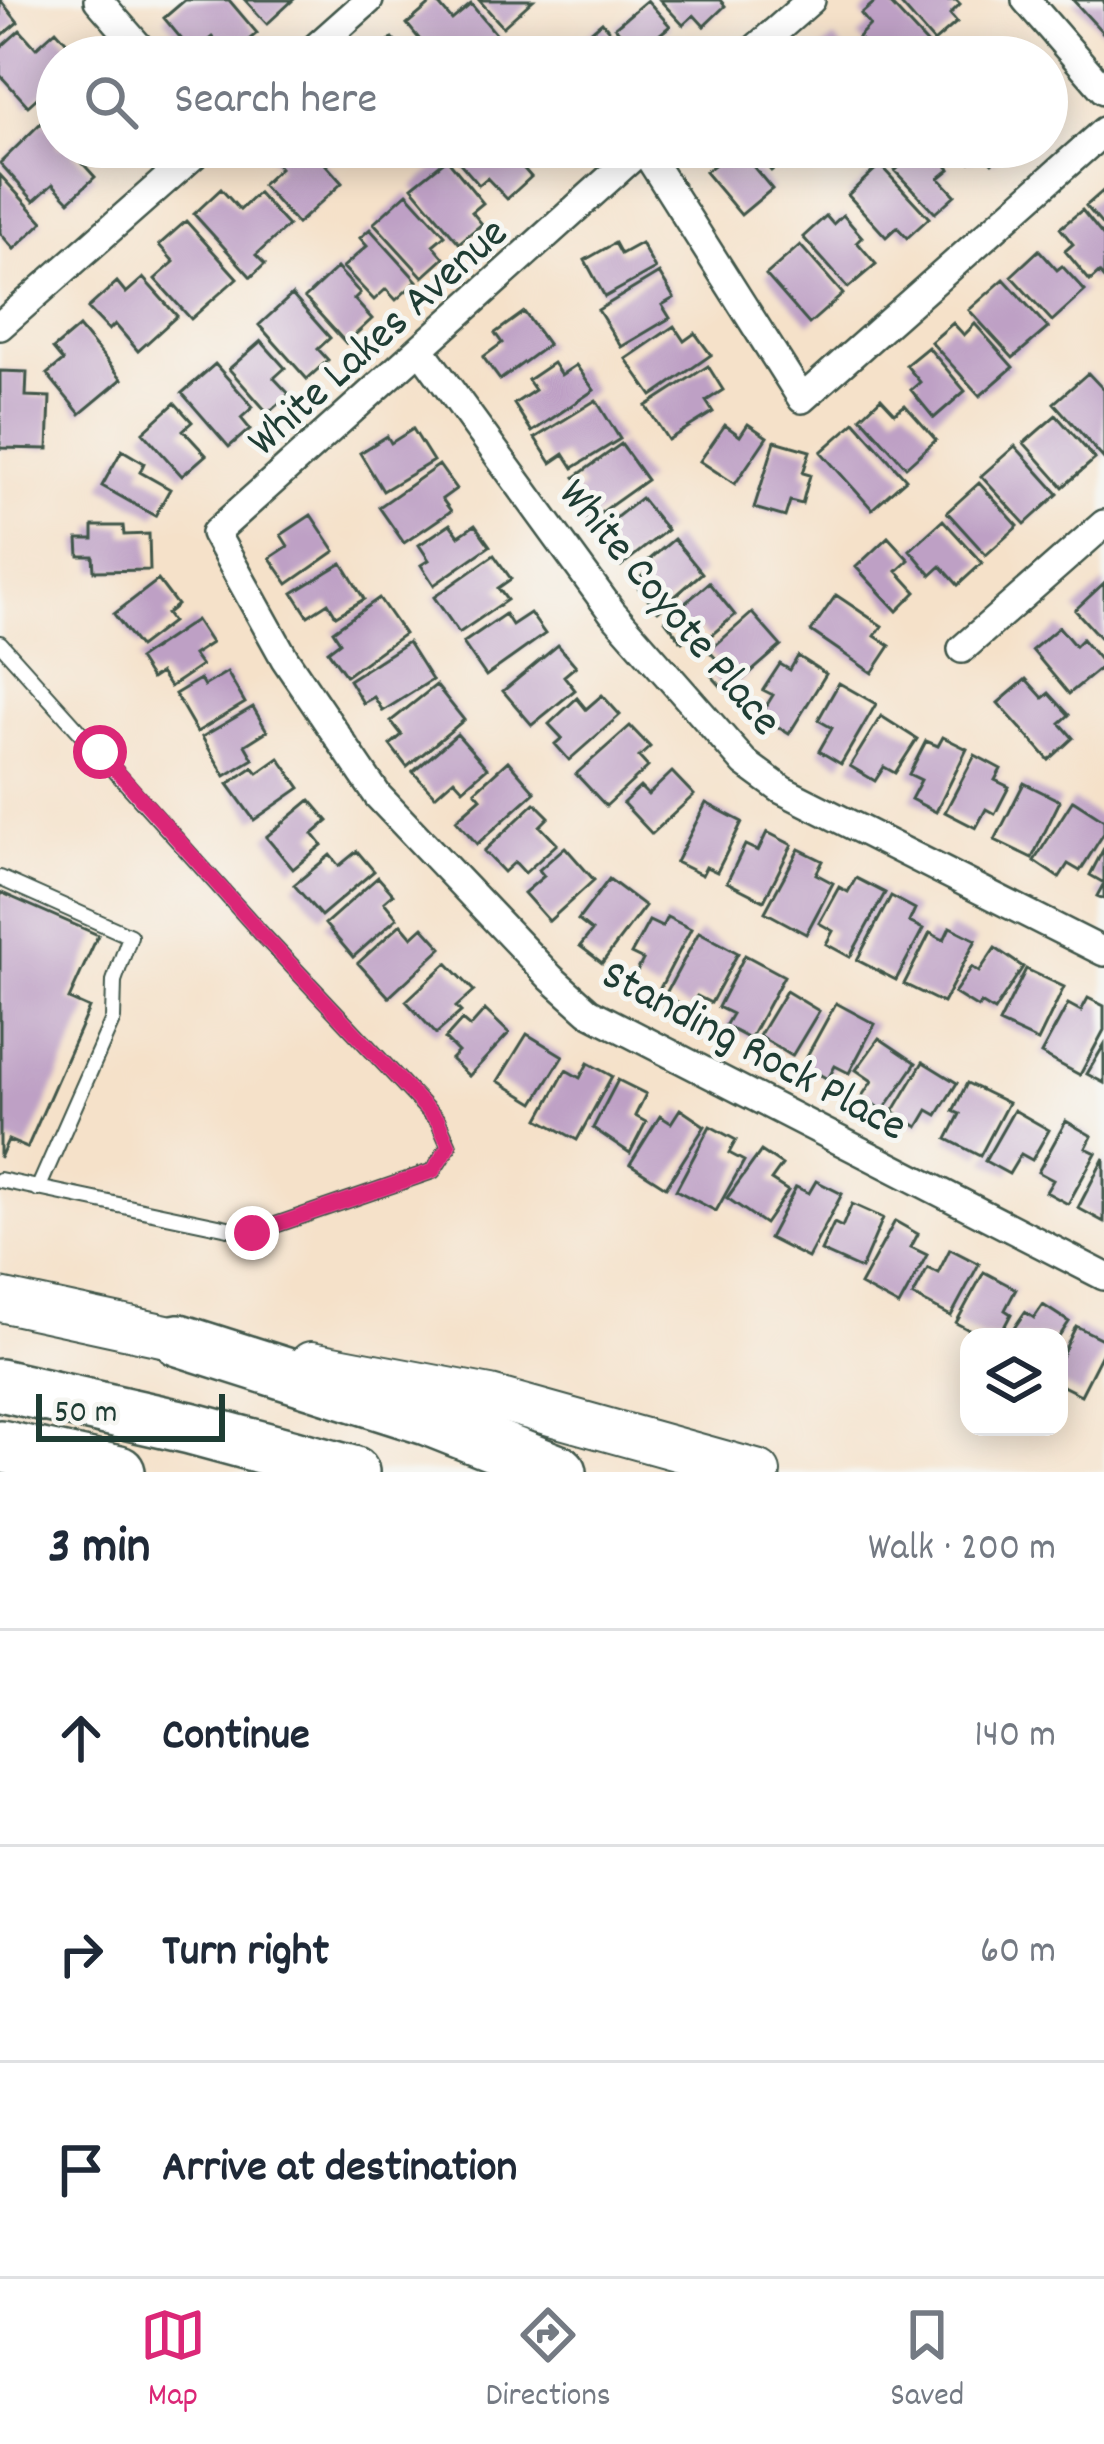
<!DOCTYPE html>
<meta charset="utf-8">
<style>
:root{--surface:#fff;--page:#f6f6f7;--text:#1f2937;--muted:#747a83;--line:#e0e1e3;--accent:#db2777}
body{margin:0;font-family:Dekko,sans-serif;background:var(--page);color:var(--text)}
.controls{position:absolute;right:36px;bottom:36px;display:grid;overflow:hidden;border-radius:24px;box-shadow:0 6px 30px #0003}
.controls button{width:108px;height:108px;display:grid;place-items:center;padding:0;border:0;border-bottom:3px solid var(--line);background:var(--surface);color:var(--text);font:60px sans-serif}
.scale{position:absolute;left:36px;bottom:30px;width:189px;box-sizing:border-box;padding-left:12px;border:6px solid #1f3d34;border-top:0;font-size:33px;line-height:42px;white-space:nowrap;color:#1f3d34;-webkit-text-stroke:9px #f6f6f2;paint-order:stroke}
.stop{position:absolute;width:36px;height:36px;margin:-27px;border:9px solid #db2777;border-radius:50%;background:#fff}
.stop.end{background:#db2777;border-color:#fff;box-shadow:0 3px 12px #0008}
.list{margin:0;padding:0;list-style:none}
h2{display:flex;justify-content:space-between;align-items:center;height:156px;margin:0;padding:0 48px;font-size:51px}
h2 small{font-size:39px;font-weight:400;color:var(--muted)}
.list li{display:grid;grid-template-columns:78px 1fr auto;gap:36px;align-items:center;box-sizing:border-box;height:216px;padding:0 48px;border-top:3px solid var(--line)}
.list b{display:block;font-size:45px;white-space:nowrap}
.list em{font-size:39px;font-style:normal;color:var(--muted)}
.icon{flex:none;width:66px;height:66px;fill:none;stroke:currentColor;stroke-width:2;stroke-linecap:round;stroke-linejoin:round}
.map{position:relative;flex:none;width:1104px;height:1472px;overflow:hidden}
.search{position:absolute;background:var(--surface);box-shadow:0 6px 30px #0003;left:36px;right:36px;top:36px;height:132px;display:flex;align-items:center;gap:30px;box-sizing:border-box;padding:0 42px;border-radius:66px;color:var(--muted);font-size:45px}
.sheet{height:804px;background:var(--surface)}
nav{display:flex;justify-content:space-around;align-items:center;box-sizing:border-box;height:168px;border-top:3px solid var(--line);background:var(--surface);font-size:33px;color:var(--muted)}
nav a{display:grid;justify-items:center;gap:6px}
nav .on{color:var(--accent)}
.map>svg:first-child{display:block}
.building{fill:#bea0c5}
.lines{fill:none;stroke-linecap:round;stroke-linejoin:round}
.lane-casing{stroke:#3f564a;stroke-width:18}
.street-casing{stroke:#3f564a;stroke-width:32}
.primary-casing{stroke:#3f564a;stroke-width:46}
.highway-casing{stroke:#3f564a;stroke-width:56}
.lane{stroke:#fff;stroke-width:14}
.street{stroke:#fff;stroke-width:27}
.primary{stroke:#fff;stroke-width:42}
.highway{stroke:#fff;stroke-width:51}
.route{stroke:#db2777;stroke-width:15}
.labels{text-anchor:middle;stroke-width:10;stroke-linejoin:round;paint-order:stroke}
.street-label{font-size:45px;fill:#1f3d34;stroke:#f6f6f2}
</style>
<div class="map">
<svg width="1104" height="1472" viewBox="0 0 1104 1472">
<rect width="100%" height="100%" fill="#f6f6f2"/>
<filter id="ink" filterUnits="userSpaceOnUse"><feTurbulence type="fractalNoise" baseFrequency=".00833" numOctaves="2"/><feDisplacementMap in="SourceGraphic" scale="24" xChannelSelector="R" yChannelSelector="G"/><feConvolveMatrix kernelMatrix="1 2 1 2 8 2 1 2 1" color-interpolation-filters="sRGB"/></filter>
<filter id="wash" filterUnits="userSpaceOnUse"><feTurbulence type="fractalNoise" baseFrequency=".004" numOctaves="4" result="noise"/><feDisplacementMap in="SourceGraphic" scale="48" xChannelSelector="R" yChannelSelector="G"/><feGaussianBlur stdDeviation="2.7" result="paint"/><feColorMatrix in="noise" values="0 0 0 0 0 0 0 0 0 0 0 0 0 0 0 0 0 1.4 0 .05"/><feComposite in="paint" operator="in"/></filter>
<g filter="url(#wash)">
<rect width="100%" height="100%" fill="#f5e1c9"/>
<g id="blocks">
<!-- building -->
<path class="building" d="M0,0L18,22L0,37Z
M185,0H229L257,33L229,57L212,37L193,53L164,18Z
M245,0H293L267,24Z
M435,0L452,20L471,4L501,40L480,57H434L407,24Z
M479,0H533L503,27Z
M647,0L670,26L659,35L674,52L669,57H642L615,27Z
M660,0H720L725,6L704,26L694,15L683,25Z
M877,0H887L931,48L921,57H876L858,37L870,25L861,14Z
M897,0H956L960,4L950,14L957,22L934,42Z
M1073,0H1104V34Z
M602,22L631,57H573L568,51Z
M20,30L36,48L56,30L80,57H57V80L28,106L0,75V48Z
M392,38L408,57H369Z
M834,38L851,57L861,48L869,57H812Z
M44,120L57,135V147H68L95,177L69,201L53,184L34,201L0,163Z
M271,147H310L342,183L297,224L262,185L280,168L266,152Z
M479,147H505L531,177L507,199L487,178L479,185L460,163Z
M515,147H566L552,160L543,150L529,163Z
M713,147H737L772,189L741,215L705,172L717,163L707,151Z
M751,147H800L771,171Z
M920,147H929L950,169L939,178L955,195L935,213L895,171Z
M956,147H1010L992,163L982,152L970,162Z
M447,159L483,203L472,212L482,224L459,243L412,187Z
M880,165L929,218L907,238L897,227L886,237L848,195Z
M0,175L43,222L14,249L0,233Z
M221,189L240,210L258,193L288,226L256,255L265,264L251,277L194,214Z
M1104,190V227L1086,206Z
M407,193L445,235L433,245L444,258L423,277L374,223Z
M1082,210L1104,237V279L1099,273L1090,281L1065,251L1073,244L1060,228Z
M843,215L862,237L857,242L876,264L848,288L803,237L826,216L833,224Z
M186,221L237,278L191,319L155,279L174,262L159,245Z
M370,229L417,281L396,300L386,289L374,300L343,267L367,246L360,238Z
M615,243L621,254L641,243L655,269L605,297L585,260Z
M800,245L843,294L809,324L766,275Z
M1039,250L1057,270L1062,266L1085,291L1052,321L1011,276Z
M337,268L360,293L354,299L372,319L346,343L305,298Z
M659,273L674,298L662,305L670,318L621,347L598,310Z
M143,278L177,316L138,351L115,324L109,330L88,308L117,282L126,293Z
M1004,279L1048,328L1013,358L969,310Z
M292,295L330,338L318,349L328,360L307,379L259,325Z
M524,312L548,345L500,380L483,357L502,343L495,333Z
M953,323L964,335L975,324L1013,367L980,396L931,342Z
M674,326L684,341L695,333L711,355L652,396L626,359Z
M79,327L122,379L80,414L47,374L63,361L53,349Z
M261,341L285,368L274,378L289,394L268,413L229,369Z
M928,347L965,391L934,418L911,390L920,382L906,365Z
M553,363L561,375L576,365L594,390L532,432L514,404L535,390L528,380Z
M215,364L253,407L241,418L250,429L229,447L182,393Z
M708,366L723,390L706,401L713,412L668,440L646,406Z
M0,371L27,372L26,396L50,397L48,449L0,448Z
M1088,373L1104,390V459L1054,403Z
M881,398L895,413L905,405L936,440L906,467L861,417Z
M596,400L620,439L573,468L564,454L551,463L535,438Z
M175,403L192,422L183,430L206,455L182,476L143,432Z
M1056,415L1095,459L1063,487L1024,443Z
M855,422L906,479L872,509L821,452Z
M748,424L767,437L735,484L700,461L725,425L740,436Z
M413,429L433,461L383,491L360,453L387,436L391,443Z
M775,441L810,451L803,473L810,475L802,504L790,501L785,517L754,508Z
M621,444L647,480L588,522L570,497L583,488L575,477Z
M1015,446L1058,494L1025,524L981,476Z
M122,450L144,463L140,472L170,489L155,516L102,486Z
M439,465L456,489L442,499L451,511L404,543L379,507Z
M979,483L1018,526L986,555L947,512Z
M641,498L667,530L621,566L595,534Z
M311,515L335,551L288,584L270,558L288,546L281,535Z
M943,520L982,563L958,585L941,566L931,575L910,550Z
M450,524L459,536L475,525L490,546L434,585L421,565L429,560L419,545Z
M93,526H123L124,535L149,534L150,570L94,571L93,556H79L78,539H93Z
M888,537L909,560L897,571L916,592L897,611L856,567Z
M674,539L702,573L658,611L634,583L654,566L649,560Z
M494,555L511,579L498,588L507,600L459,633L434,597Z
M342,563L364,599L336,616L328,603L308,616L293,593Z
M158,580L177,605L166,614L172,622L139,647L114,614Z
M709,583L735,615L708,638L699,628L682,642L665,620Z
M1104,583V642L1075,610Z
M836,595L882,626L875,636L890,646L872,673L811,631Z
M379,598L404,634L346,676L328,651L340,642L333,631Z
M530,613L545,634L486,676L463,643L505,614L512,625Z
M752,613L781,646L727,693L709,673L720,663L709,651Z
M196,620L211,643L193,655L201,666L170,687L160,673L151,679L138,659Z
M1059,627L1075,646L1082,639L1104,665L1069,694L1032,650Z
M408,642L432,680L383,711L374,697L363,703L349,680Z
M558,645L576,666L564,676L575,690L532,725L503,691Z
M798,656L826,674L789,734L760,716L773,695L763,690L780,664L790,670Z
M227,672L245,703L197,732L175,694L200,679L204,686Z
M1026,679L1043,698L1049,693L1069,715L1060,723L1073,738L1049,760L998,703Z
M839,683L876,704L841,764L819,751L832,728L818,720Z
M436,685L464,720L407,767L390,745L402,735L391,721Z
M602,695L620,715L569,760L555,744L562,738L549,724L577,698L586,709Z
M253,707L267,731L245,745L253,759L225,776L202,737Z
M881,716L917,739L895,773L884,767L875,781L850,766Z
M630,726L650,747L639,757L648,767L606,806L576,774Z
M457,734L487,768L463,789L454,779L435,796L413,772Z
M943,737L967,749L936,812L911,799L921,780L909,774L926,741L938,746Z
M975,755L1001,769L995,780L1009,787L995,814L986,809L976,828L945,812Z
M279,758L300,788L254,820L228,784L253,767L258,773Z
M508,761L535,792L477,844L456,820L481,798L475,791Z
M672,772L694,795L652,834L623,803L640,787L648,795Z
M1024,783L1060,801L1032,858L995,840Z
M310,800L328,821L313,834L322,845L293,869L266,837Z
M1073,800L1104,820V833L1080,871L1068,864L1059,878L1034,861Z
M535,803L549,817L540,826L557,844L525,873L515,862L504,872L484,851Z
M706,803L742,822L717,872L706,867L702,875L676,862Z
M767,832L792,845L764,901L727,882L745,845L758,851Z
M565,847L594,880L549,921L524,893L544,876L539,870Z
M1104,848V899L1097,896L1104,883L1090,875Z
M799,849L823,861L816,874L833,883L806,934L765,912Z
M357,851L374,871L321,916L294,885L330,855L339,866Z
M378,877L393,894L384,902L397,918L353,957L325,924Z
M856,878L885,893L850,957L826,944L833,931L819,923L839,887L848,892Z
M609,879L645,906L602,963L580,946L592,931L578,920Z
M0,892L98,935L69,999L89,1008L27,1148L8,1140L0,1158Z
M891,896L915,909L909,922L923,929L896,980L857,960Z
M667,917L691,929L658,992L633,979L643,960L631,954L649,921L662,927Z
M401,924L412,937L423,927L442,948L389,997L358,963Z
M950,927L976,940L943,1003L904,984L930,933L944,940Z
M699,932L738,953L711,1003L697,996L690,1009L665,995Z
M995,948L1023,967L994,1011L981,1003L978,1008L954,993L972,967L979,972Z
M745,955L784,976L750,1039L725,1026L732,1014L718,1007Z
M447,963L474,991L456,1007L461,1012L436,1034L406,1001Z
M1026,969L1064,987L1038,1041L999,1023Z
M786,991L819,1011L792,1056L759,1036Z
M1088,998L1104,1006V1030L1080,1075L1041,1054L1068,1004L1081,1011Z
M836,1003L875,1024L849,1073L835,1066L828,1079L802,1065Z
M485,1010L509,1033L469,1076L451,1059L458,1052L445,1039L462,1020L470,1027Z
M527,1034L563,1056L534,1103L498,1081Z
M879,1038L916,1063L883,1111L862,1096L872,1081L856,1070Z
M1104,1045V1083L1087,1074Z
M923,1062L957,1083L937,1115L928,1110L918,1127L893,1112Z
M588,1063L612,1076L577,1140L539,1119L566,1070L580,1078Z
M618,1080L646,1094L635,1116L646,1122L630,1153L593,1128Z
M967,1083L1008,1103L980,1156L947,1139L960,1114L953,1111Z
M680,1109L705,1126L666,1187L630,1164L660,1116L671,1123Z
M1014,1110L1049,1130L1032,1160L1021,1154L1009,1174L985,1161Z
M1066,1121L1092,1136L1086,1148L1096,1153L1068,1204L1046,1192L1053,1180L1038,1172Z
M710,1126L736,1140L729,1153L744,1161L716,1211L676,1190Z
M761,1151L782,1165L771,1180L788,1191L765,1224L727,1198Z
M1104,1158V1222L1078,1208Z
M816,1181L842,1194L808,1258L769,1238L796,1187L809,1193Z
M852,1204L883,1218L861,1269L821,1251L834,1223L842,1227Z
M895,1221L918,1234L911,1247L927,1255L899,1306L860,1285Z
M950,1249L979,1264L951,1316L913,1296L928,1268L938,1273Z
M984,1272L1016,1289L1005,1310L1011,1314L999,1337H982L956,1323Z
M1043,1305L1069,1322L1059,1337H1008L1025,1312L1034,1318Z
M1076,1326L1104,1340V1350L1081,1395L1059,1384V1361Z"/>
</g>
</g>
<g filter="url(#ink)">
<use href="#blocks" fill-opacity="0" stroke="#3f564a" stroke-width="3"/>
<g class="lines">
<defs>
<path id="lane" d="M0,643L260,932L438,1121L449,1146L433,1171L252,1233L0,1180
M0,878L130,936L114,981L113,1019L38,1189"/>
<path id="street" d="M98,0L148,57
M1026,0L1104,90
M305,57L369,0
M746,57L811,0
M644,147L215,533L285,659L378,796L551,978L589,1012L1104,1276
M643,148L802,399L1104,131
M0,326L203,147
M421,350L612,612L745,763L782,790L1104,952
M962,649L1104,524"/>
<path id="primary" d="M0,1300L208,1345
M311,1363L490,1397L759,1472"/>
<path id="highway" d="M179,1340L427,1419L561,1472
M0,1385L190,1428L353,1472
M0,1446L119,1472"/>
</defs>
<!-- lane casing -->
<use href="#lane" class="lane-casing"/>
<!-- street casing -->
<use href="#street" class="street-casing"/>
<!-- primary casing -->
<use href="#primary" class="primary-casing"/>
<!-- highway casing -->
<use href="#highway" class="highway-casing"/>
<!-- lane -->
<use href="#lane" class="lane"/>
<!-- street -->
<use href="#street" class="street"/>
<!-- primary -->
<use href="#primary" class="primary"/>
<!-- highway -->
<use href="#highway" class="highway"/>
</g>
</g>
<g class="lines" filter="url(#ink)">
<!-- route -->
<path class="route" d="M100,752L260,932L438,1121L449,1146L433,1171L252,1233"/>
</g>
<g class="labels">
<!-- street labels -->
<g class="street-label">
<text transform="translate(375 334) rotate(-42)" y="16">White Lakes Avenue</text>
<text transform="translate(673 605) rotate(50)" y="16">White Coyote Place</text>
<text transform="translate(756 1047) rotate(28)" y="16">Standing Rock Place</text>
</g>
</g>
</svg>
<div class="controls">
<button><svg class="icon" aria-label="layers" viewBox="0 0 24 24"><path d="M12 4l9 5-9 5-9-5zM3 14l9 5 9-5"/></svg></button>
</div>
<div class="scale">50 m</div>
<div class="stop" style="left:100px;top:752px"></div>
<div class="stop end" style="left:252px;top:1233px"></div>
<div class="search"><svg class="icon" aria-label="search" viewBox="0 0 24 24"><circle cx="10" cy="10" r="6"/><path d="M15 15l6 6"/></svg>Search here</div>
</div>
<section class="sheet">
<h2>3 min<small>Walk · 200 m</small></h2>
<ul class="list">
<li><svg class="icon" aria-label="ahead" viewBox="0 0 24 24"><path d="M12 20V5M6 11l6-6 6 6"/></svg><div><b>Continue</b></div><em>140 m</em></li>
<li><svg class="icon" aria-label="right" viewBox="0 0 24 24"><path d="M7 20v-9h11M14 6l5 5-5 5"/></svg><div><b>Turn right</b></div><em>60 m</em></li>
<li><svg class="icon" aria-label="arrive" viewBox="0 0 24 24"><path d="M6 21V4h12l-3 4 3 4H6"/></svg><div><b>Arrive at destination</b></div></li>
</ul>
</section>
<nav>
<a class="on"><svg class="icon" aria-label="map" viewBox="0 0 24 24"><path d="M3 6l6-2 6 2 6-2v14l-6 2-6-2-6 2zM9 4v14M15 6v14"/></svg>Map</a>
<a><svg class="icon" aria-label="directions" viewBox="0 0 24 24"><path d="M12 3l9 9-9 9-9-9zM9 14v-3h6M13 9l2 2-2 2"/></svg>Directions</a>
<a><svg class="icon" aria-label="saved" viewBox="0 0 24 24"><path d="M7 4h10v16l-5-4-5 4z"/></svg>Saved</a>
</nav>
